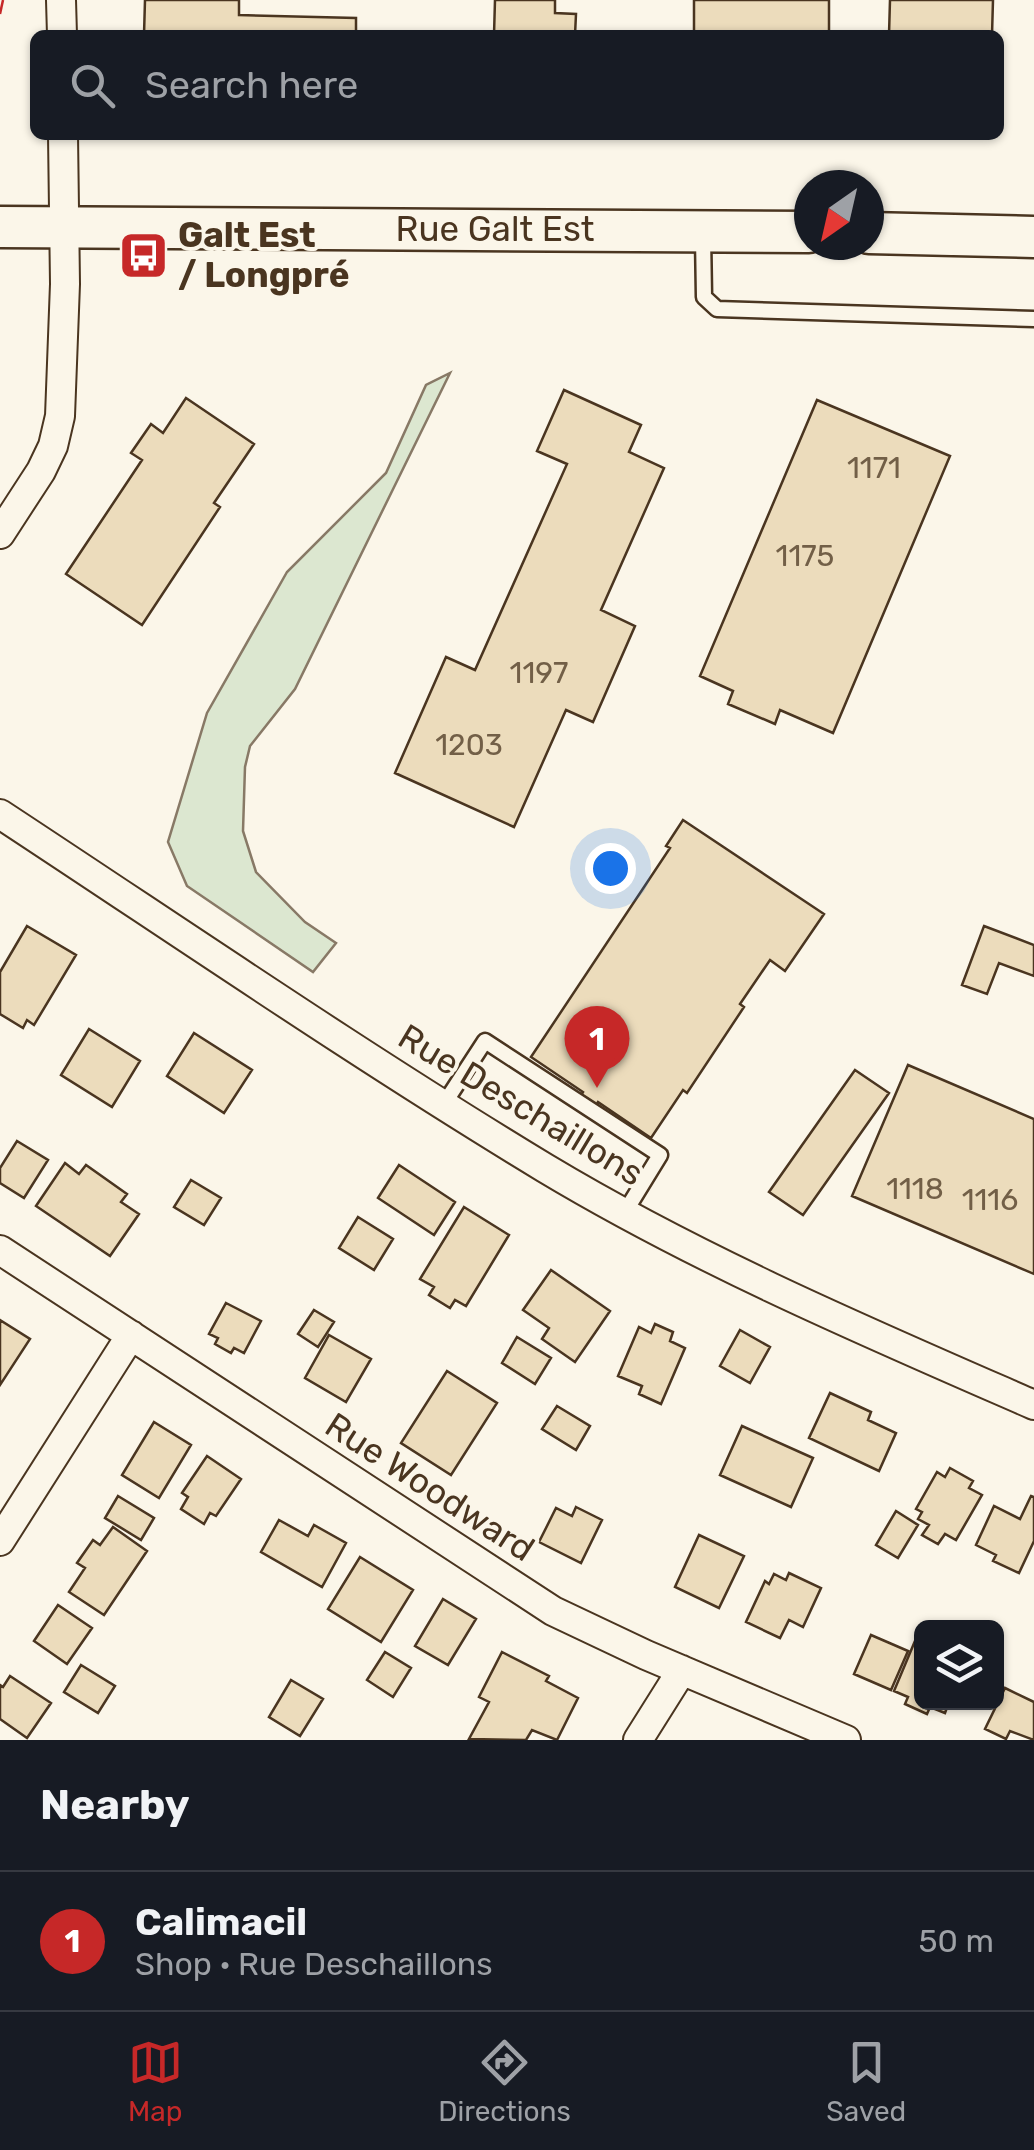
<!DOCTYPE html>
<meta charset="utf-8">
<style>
:root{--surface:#171b24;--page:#242831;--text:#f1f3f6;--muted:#9ea1a6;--line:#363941;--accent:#c62828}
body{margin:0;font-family:Rubik,sans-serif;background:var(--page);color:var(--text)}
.controls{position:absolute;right:30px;bottom:30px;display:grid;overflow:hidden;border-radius:15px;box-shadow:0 2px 8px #0004}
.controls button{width:90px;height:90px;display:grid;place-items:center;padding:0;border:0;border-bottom:2px solid var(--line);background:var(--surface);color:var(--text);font:50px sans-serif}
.compass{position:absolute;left:794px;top:170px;width:90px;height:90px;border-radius:50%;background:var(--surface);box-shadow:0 2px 8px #0004;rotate:214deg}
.you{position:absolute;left:610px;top:868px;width:35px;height:35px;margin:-25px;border:8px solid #fff;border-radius:50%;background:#1a73e8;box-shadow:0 0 0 15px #1a73e833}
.badge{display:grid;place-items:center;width:65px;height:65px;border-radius:50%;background:var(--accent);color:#fff;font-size:32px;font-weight:700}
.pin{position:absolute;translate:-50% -82px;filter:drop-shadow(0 2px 5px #0008)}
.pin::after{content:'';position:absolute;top:52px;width:35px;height:30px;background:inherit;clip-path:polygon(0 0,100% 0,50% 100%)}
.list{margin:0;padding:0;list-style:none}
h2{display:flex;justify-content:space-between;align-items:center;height:130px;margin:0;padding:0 40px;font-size:42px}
h2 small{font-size:32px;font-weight:400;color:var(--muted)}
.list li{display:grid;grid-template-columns:65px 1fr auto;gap:30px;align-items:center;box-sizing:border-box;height:140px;padding:0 40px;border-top:2px solid var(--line)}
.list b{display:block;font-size:38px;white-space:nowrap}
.list p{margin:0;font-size:32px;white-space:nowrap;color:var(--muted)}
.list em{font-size:32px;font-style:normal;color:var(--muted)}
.icon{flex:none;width:55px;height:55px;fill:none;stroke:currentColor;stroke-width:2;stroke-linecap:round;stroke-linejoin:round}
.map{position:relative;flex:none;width:1034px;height:1740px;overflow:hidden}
.search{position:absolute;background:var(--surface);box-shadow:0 2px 8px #0004;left:30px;right:30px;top:30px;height:110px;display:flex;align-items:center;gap:25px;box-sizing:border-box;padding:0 35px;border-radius:15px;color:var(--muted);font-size:38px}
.sheet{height:270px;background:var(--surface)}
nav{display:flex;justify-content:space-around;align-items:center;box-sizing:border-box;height:140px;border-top:2px solid var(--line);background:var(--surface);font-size:28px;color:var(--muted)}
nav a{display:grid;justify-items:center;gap:5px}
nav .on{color:var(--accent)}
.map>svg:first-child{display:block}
.green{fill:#dce7d0;stroke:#887966;stroke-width:2.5}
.building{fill:#ecdcbc;stroke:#4a3520;stroke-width:2.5}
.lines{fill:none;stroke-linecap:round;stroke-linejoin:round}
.lane-casing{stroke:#4a3520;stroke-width:19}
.street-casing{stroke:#4a3520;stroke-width:32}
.secondary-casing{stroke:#4a3520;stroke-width:45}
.lane{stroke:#fbf6e9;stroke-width:14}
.street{stroke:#fbf6e9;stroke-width:28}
.secondary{stroke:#fbf6e9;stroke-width:40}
.power{stroke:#c62828;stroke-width:2.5;stroke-dasharray:35 8 5 8;stroke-linecap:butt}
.labels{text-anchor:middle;stroke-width:8;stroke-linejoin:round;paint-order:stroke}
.number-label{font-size:30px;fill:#725f47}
.street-label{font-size:35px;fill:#4a3520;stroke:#fbf6e9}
.poi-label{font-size:35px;font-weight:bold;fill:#4a3520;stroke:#fbf6e9;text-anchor:start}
</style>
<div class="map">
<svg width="1034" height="1740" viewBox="0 0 1034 1740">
<rect width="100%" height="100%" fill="#fbf6e9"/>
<!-- green -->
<path class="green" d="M450,373L295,689L250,746L245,767L243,831L256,872L305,922L336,943L313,972L187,886L168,842L207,713L287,572L386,473L426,385Z"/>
<!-- building -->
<path class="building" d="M145,0H239V15L356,18V35H144Z
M495,0H555V13L576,14L575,35H490H494Z
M694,0H829V35H694Z
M890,0H993L992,35H889Z
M564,390L641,425L629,452L664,468L601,610L635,626L593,722L566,710L514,827L395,773L446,657L475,670L567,464L537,451Z
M186,398L254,444L214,503L220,507L142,625L66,574L142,460L131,453L151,424L163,433Z
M817,400L950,456L833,733L780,710L775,724L728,704L733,691L700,676Z
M683,820L824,914L785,971L770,960L740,1004L744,1007L687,1093L683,1090L651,1138L598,1102L595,1107L580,1097L583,1092L531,1057L670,848L666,846Z
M27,926L76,955L34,1025L27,1020L23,1028L0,1014V972Z
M984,926L1034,945V976L999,963L987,994L962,985Z
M89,1029L140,1061L112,1107L61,1075Z
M194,1033L252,1070L224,1113L167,1076Z
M908,1065L1034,1119V1274L852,1196Z
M855,1070L889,1093L803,1215L769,1192Z
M17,1141L48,1160L24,1198L0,1183V1168Z
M65,1163L79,1174L86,1165L127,1194L121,1202L139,1214L110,1256L36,1206Z
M399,1165L455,1202L434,1235L378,1198Z
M191,1180L221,1198L204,1225L174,1207Z
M464,1207L509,1235L466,1306L455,1300L450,1308L429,1295L434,1287L420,1279Z
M358,1217L393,1239L374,1270L339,1248Z
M551,1270L610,1311L575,1362L542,1339L549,1328L523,1310Z
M226,1303L261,1321L244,1353L234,1348L231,1353L215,1344L218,1338L209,1334Z
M314,1310L334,1322L318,1347L298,1334Z
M0,1320L30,1339L0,1385Z
M655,1324L673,1332L670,1341L685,1348L661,1404L639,1394L642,1386L618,1376L639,1327L651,1333Z
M740,1330L770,1347L750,1383L720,1366Z
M329,1335L371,1359L346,1402L305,1378Z
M517,1337L551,1358L535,1384L502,1363Z
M447,1371L497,1403L451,1475L401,1443Z
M830,1393L871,1412L868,1420L896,1433L879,1471L809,1438Z
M557,1406L590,1426L576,1450L542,1429Z
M154,1422L191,1445L159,1498L122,1475Z
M742,1426L813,1458L791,1507L720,1475Z
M207,1456L241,1479L216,1516L210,1513L204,1524L181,1509L188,1497L182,1493Z
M950,1468L973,1481L969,1488L982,1495L956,1540L945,1534L938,1544L922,1535L929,1525L918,1519L922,1512L916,1509L937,1472L945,1477Z
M118,1496L154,1518L141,1540L105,1518Z
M1031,1496L1034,1497V1541L1019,1573L993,1561L996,1555L976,1545L994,1506L1020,1519Z
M576,1507L602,1520L581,1563L539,1542L556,1508L572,1516Z
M896,1511L918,1525L898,1558L876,1545Z
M279,1520L308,1536L314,1525L346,1543L322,1587L261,1552Z
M113,1527L147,1551L104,1615L69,1592L85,1568L77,1563L93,1540L100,1545Z
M699,1535L744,1556L719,1608L675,1587Z
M360,1557L413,1590L381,1642L328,1609Z
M789,1573L821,1588L803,1627L789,1620L780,1638L746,1622L765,1581L769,1584L774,1574L786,1580Z
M443,1599L476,1619L448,1665L415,1646Z
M58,1605L92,1628L67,1664L34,1641Z
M871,1635L908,1651L891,1690L854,1674Z
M915,1641L922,1644V1702H949L945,1713L930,1707L927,1714L905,1704L908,1697L894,1691Z
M385,1652L411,1668L393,1697L367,1680Z
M502,1652L549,1676L546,1681L578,1698L557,1740L532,1730L526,1740L469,1739L489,1702L479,1697Z
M81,1665L115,1686L98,1713L64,1692Z
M10,1676L51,1703L27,1738L0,1719V1685L3,1687Z
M291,1680L323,1699L300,1736L269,1717Z
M1005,1688L1034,1702V1740L1010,1731L1006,1739L985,1729Z"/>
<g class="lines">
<defs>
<path id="lane" d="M703,236L704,297L717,309L1034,319
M444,1104L485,1041L660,1155L625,1212"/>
<path id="street" d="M61,0L62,35
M0,534L41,471L53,446L60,416L65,284L63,135
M0,814C181,933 360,1056 545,1168C700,1261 869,1333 1034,1405
M0,1250L553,1611L646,1655L846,1740
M0,1541L131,1335
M638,1740L682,1670"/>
<path id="secondary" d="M0,227L809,232
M869,233L1034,237"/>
</defs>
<!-- lane casing -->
<use href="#lane" class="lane-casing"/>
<!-- street casing -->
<use href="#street" class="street-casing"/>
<!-- secondary casing -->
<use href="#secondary" class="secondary-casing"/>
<!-- lane -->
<use href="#lane" class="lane"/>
<!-- street -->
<use href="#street" class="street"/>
<!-- secondary -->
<use href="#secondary" class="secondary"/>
<!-- power -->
<path class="power" d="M0,14L3,0"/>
</g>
<!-- icons -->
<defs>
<symbol id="bus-square" viewBox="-11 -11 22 22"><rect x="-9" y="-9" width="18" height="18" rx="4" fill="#c62828" stroke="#fbf6e9"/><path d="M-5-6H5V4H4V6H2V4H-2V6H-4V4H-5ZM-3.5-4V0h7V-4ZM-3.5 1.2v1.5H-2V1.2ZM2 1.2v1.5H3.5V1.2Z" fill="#fff"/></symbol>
</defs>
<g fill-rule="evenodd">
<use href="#bus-square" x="116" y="228" width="55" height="55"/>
</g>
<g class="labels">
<!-- number labels -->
<g class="number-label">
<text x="874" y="478">1171</text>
<text x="805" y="566">1175</text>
<text x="539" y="683">1197</text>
<text x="469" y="755">1203</text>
<text x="915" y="1199">1118</text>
<text x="990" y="1210">1116</text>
</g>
<!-- street labels -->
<g class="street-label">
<text x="495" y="241">Rue Galt Est</text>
<text transform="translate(521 1105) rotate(31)" y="12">Rue Deschaillons</text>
<text transform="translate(430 1487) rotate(33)" y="12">Rue Woodward</text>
</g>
<!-- poi labels -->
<g class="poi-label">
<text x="178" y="247">Galt Est<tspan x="178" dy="40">/ Longpré</tspan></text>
</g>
</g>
</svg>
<div class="controls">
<button><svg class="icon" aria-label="layers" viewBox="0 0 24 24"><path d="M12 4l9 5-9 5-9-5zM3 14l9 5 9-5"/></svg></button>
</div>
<svg class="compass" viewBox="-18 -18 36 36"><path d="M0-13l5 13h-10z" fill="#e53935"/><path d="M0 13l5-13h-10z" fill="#9ea1a6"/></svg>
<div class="you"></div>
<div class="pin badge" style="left:597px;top:1088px">1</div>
<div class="search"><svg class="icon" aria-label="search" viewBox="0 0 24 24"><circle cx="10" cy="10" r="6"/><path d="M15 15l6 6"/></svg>Search here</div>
</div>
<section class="sheet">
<h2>Nearby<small></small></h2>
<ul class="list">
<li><span class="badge">1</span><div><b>Calimacil</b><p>Shop · Rue Deschaillons</p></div><em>50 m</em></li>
</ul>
</section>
<nav>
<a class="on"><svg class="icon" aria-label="map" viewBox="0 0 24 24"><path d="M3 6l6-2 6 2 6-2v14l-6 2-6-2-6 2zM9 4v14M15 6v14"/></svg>Map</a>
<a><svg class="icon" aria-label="directions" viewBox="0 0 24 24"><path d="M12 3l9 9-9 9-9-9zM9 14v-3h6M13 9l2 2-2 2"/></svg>Directions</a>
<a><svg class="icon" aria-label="saved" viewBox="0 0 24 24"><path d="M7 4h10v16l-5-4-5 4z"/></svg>Saved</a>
</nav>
